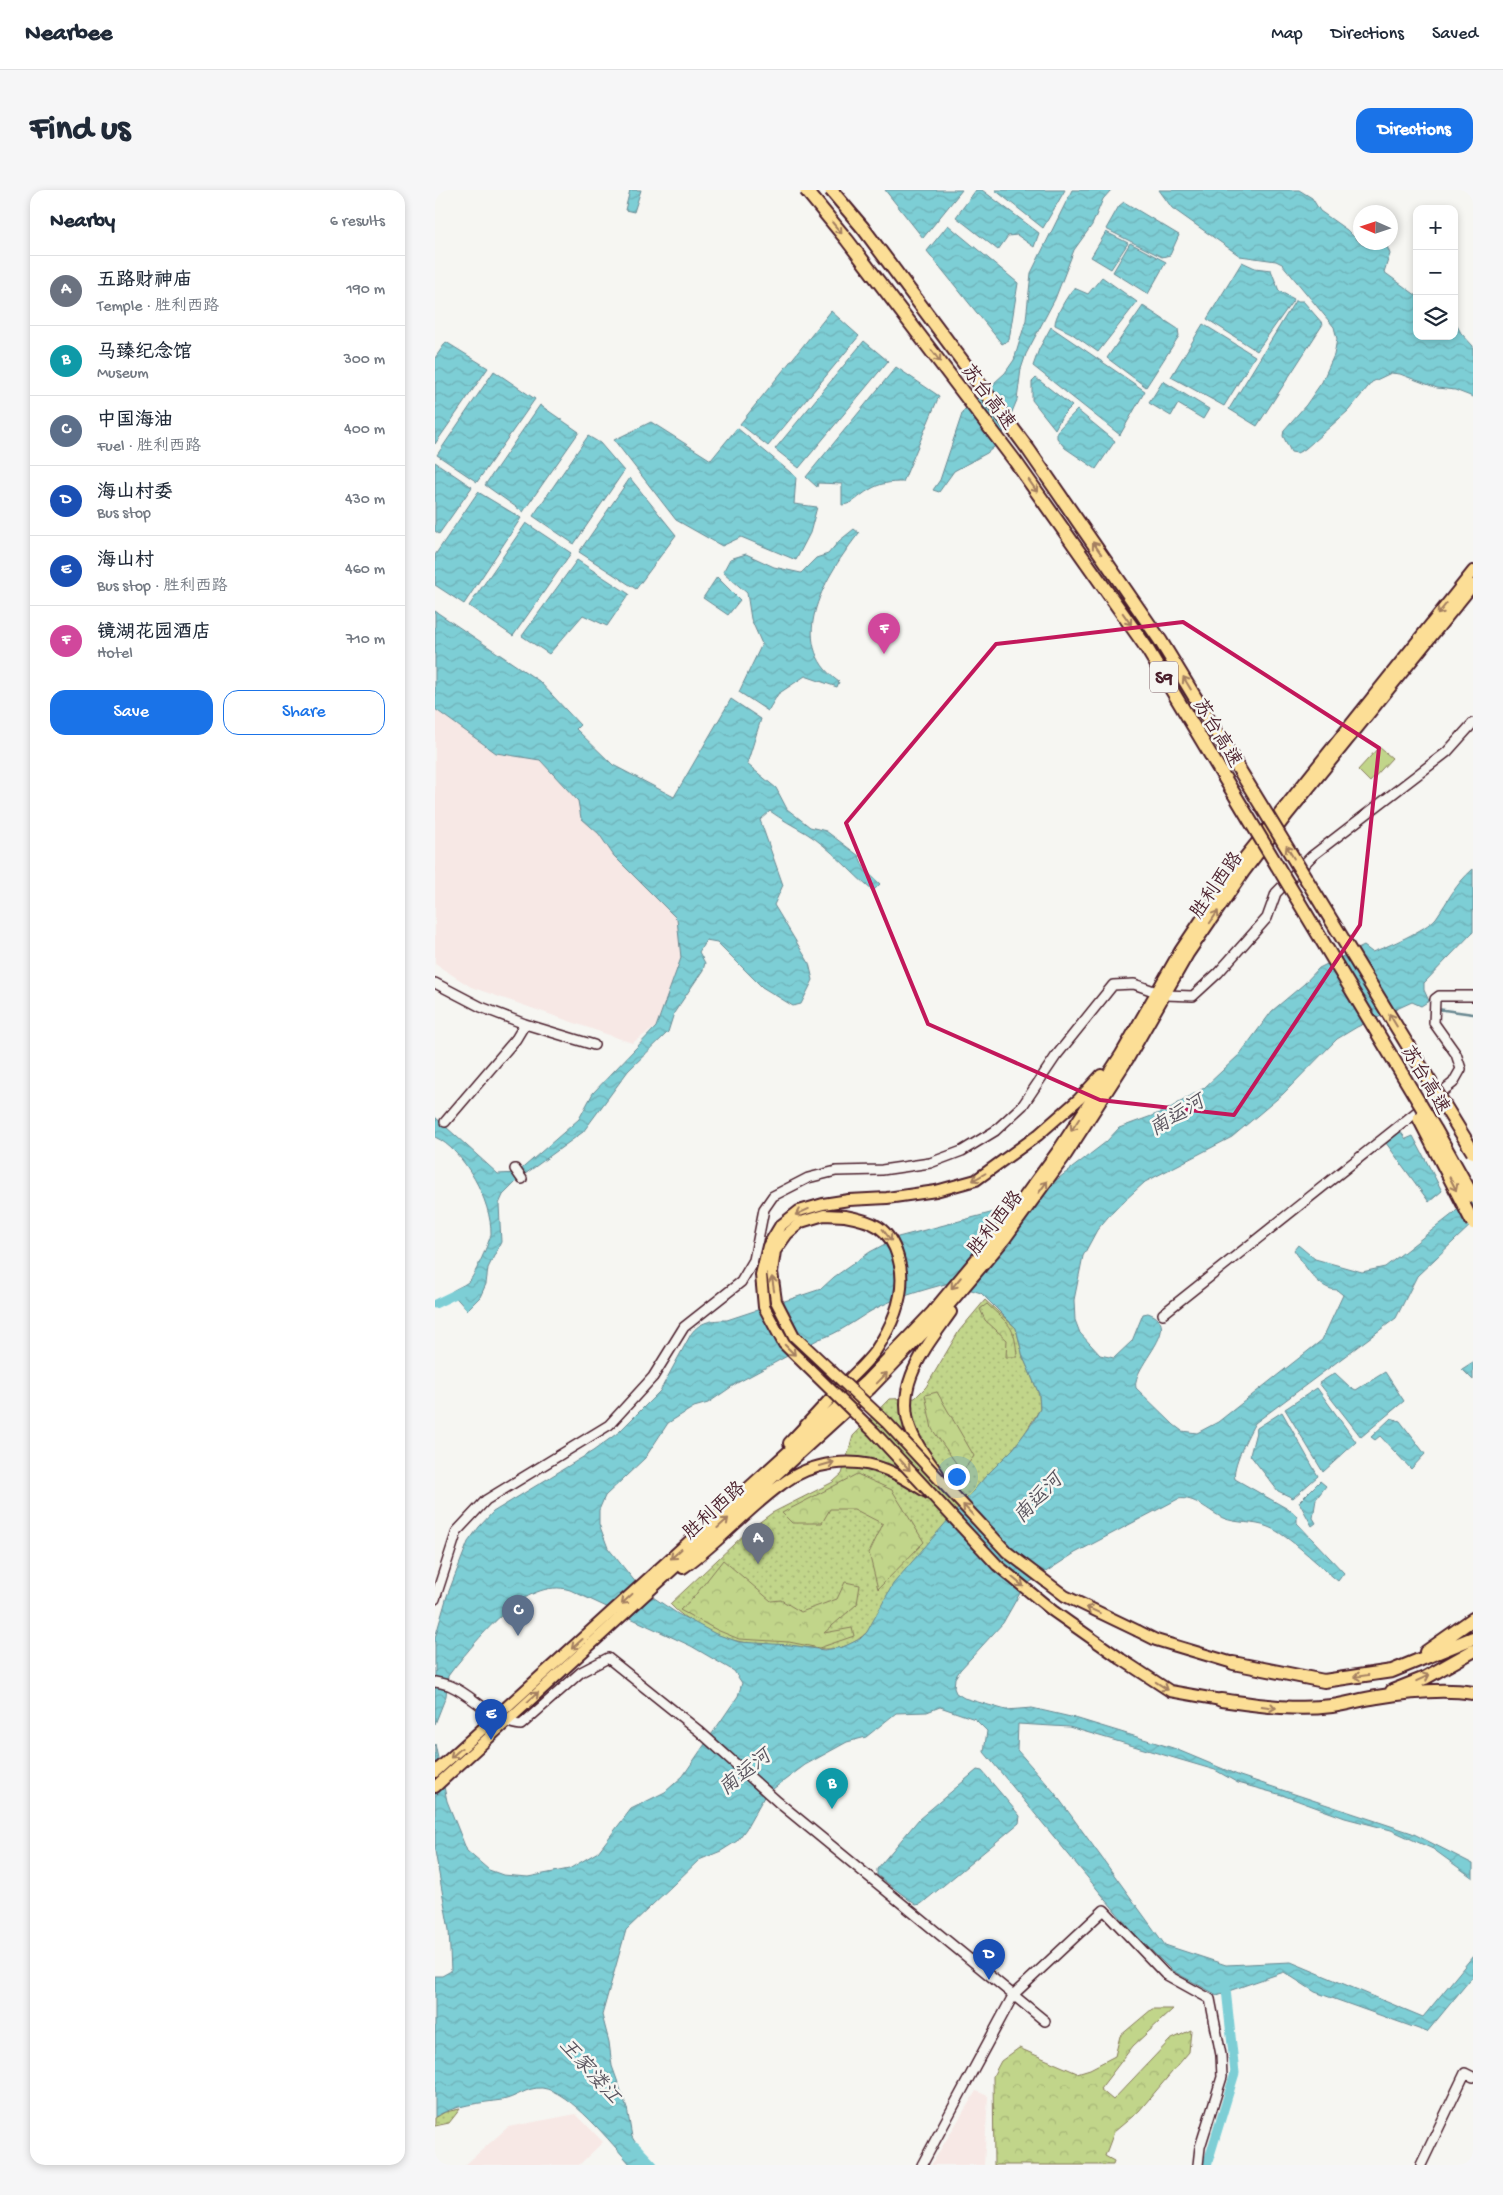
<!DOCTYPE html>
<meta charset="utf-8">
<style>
:root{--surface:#fff;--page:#f6f6f7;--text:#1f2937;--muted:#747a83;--line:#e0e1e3;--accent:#1a73e8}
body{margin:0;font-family:"Gochi Hand","LXGW WenKai TC",sans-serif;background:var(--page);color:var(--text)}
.controls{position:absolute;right:15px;top:15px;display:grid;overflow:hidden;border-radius:10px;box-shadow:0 2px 8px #0003}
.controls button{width:45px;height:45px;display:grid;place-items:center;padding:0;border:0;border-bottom:1px solid var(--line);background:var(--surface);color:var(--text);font:25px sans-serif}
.compass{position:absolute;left:918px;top:15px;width:45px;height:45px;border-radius:50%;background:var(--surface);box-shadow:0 2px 8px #0003;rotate:273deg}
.you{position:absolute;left:521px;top:1286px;width:18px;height:18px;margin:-12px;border:4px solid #fff;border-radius:50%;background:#1a73e8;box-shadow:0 0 0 8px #1a73e833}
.badge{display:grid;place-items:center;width:32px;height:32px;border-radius:50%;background:var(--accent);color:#fff;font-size:16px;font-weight:700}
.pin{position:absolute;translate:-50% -41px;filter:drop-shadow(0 1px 2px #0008)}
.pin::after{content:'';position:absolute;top:26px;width:18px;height:15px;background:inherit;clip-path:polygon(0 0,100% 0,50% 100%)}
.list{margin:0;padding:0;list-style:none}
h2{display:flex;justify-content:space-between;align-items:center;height:65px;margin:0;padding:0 20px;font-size:21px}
h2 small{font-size:16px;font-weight:400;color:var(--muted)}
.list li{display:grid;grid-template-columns:32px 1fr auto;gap:15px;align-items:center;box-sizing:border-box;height:70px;padding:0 20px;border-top:1px solid var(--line)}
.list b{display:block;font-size:19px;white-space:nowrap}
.list p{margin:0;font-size:16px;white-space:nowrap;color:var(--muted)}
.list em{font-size:16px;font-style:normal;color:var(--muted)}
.actions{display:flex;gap:10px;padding:15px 20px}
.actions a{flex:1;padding:11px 0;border:1px solid var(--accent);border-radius:15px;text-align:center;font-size:18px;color:var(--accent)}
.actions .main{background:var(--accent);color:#fff}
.icon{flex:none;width:28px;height:28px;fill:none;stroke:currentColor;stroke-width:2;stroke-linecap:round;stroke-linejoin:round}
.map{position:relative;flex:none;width:1038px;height:1975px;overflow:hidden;border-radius:15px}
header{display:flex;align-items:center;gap:30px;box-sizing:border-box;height:70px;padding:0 25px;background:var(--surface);border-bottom:1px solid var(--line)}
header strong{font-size:24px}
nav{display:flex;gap:28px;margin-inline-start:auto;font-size:18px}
.intro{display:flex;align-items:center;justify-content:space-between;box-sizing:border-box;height:120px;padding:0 30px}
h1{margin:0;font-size:35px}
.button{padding:12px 22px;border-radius:15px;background:var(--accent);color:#fff;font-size:18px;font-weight:700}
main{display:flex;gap:30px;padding:0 30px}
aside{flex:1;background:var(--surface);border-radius:15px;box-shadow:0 2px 8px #0003}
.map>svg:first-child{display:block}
.built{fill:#f7e8e5}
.grass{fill:url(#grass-dots);stroke:#867a5a}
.forest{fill:url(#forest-crowns);stroke:#867a5a}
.pitch{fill:#c1d58a;stroke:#867a5a}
.water{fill:url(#water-waves);stroke:#698891;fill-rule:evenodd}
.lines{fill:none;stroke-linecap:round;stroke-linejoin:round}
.stream{stroke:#698891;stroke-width:2.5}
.canal{stroke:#7dced5;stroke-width:9}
.minor-casing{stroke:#4a1f2b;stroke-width:12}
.major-casing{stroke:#4a1f2b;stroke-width:14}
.highway-casing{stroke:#4a1f2b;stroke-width:16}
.minor{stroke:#f6f6f2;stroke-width:9}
.major{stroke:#fcde96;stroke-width:10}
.highway{stroke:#fcde96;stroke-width:12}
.major-bridge-casing{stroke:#4a1f2b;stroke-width:14;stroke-linecap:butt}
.highway-bridge-casing{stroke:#4a1f2b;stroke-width:16;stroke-linecap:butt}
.major-bridge{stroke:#fcde96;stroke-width:10}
.highway-bridge{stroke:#fcde96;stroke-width:12}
.oneway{stroke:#a37e60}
.marked{fill:none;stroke:#c2185b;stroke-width:4;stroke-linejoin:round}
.labels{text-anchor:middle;stroke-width:5;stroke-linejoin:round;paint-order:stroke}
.shield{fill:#f6f6f2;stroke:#7e6067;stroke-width:1}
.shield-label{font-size:18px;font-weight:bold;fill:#4a1f2b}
.street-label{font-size:19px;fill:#4a1f2b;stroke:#f6f6f2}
.water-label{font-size:20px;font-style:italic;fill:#59545e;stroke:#f6f6f2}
</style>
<header>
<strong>Nearbee</strong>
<nav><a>Map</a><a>Directions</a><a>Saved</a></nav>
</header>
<div class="intro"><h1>Find us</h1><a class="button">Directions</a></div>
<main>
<aside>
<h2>Nearby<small>6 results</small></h2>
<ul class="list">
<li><span class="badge" style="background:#6b7280">A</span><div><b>五路财神庙</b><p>Temple · 胜利西路</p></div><em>190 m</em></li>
<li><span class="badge" style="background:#0f9aa8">B</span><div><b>马臻纪念馆</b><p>Museum</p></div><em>300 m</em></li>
<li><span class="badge" style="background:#5c6f8a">C</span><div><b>中国海油</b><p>Fuel · 胜利西路</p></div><em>400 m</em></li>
<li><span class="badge" style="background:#1a4fb4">D</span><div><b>海山村委</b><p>Bus stop</p></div><em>430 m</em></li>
<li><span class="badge" style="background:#1a4fb4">E</span><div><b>海山村</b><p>Bus stop · 胜利西路</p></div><em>460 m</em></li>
<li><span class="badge" style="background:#d1479c">F</span><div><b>镜湖花园酒店</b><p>Hotel</p></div><em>710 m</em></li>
</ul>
<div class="actions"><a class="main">Save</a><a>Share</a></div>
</aside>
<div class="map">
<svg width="1038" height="1975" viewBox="0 0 1038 1975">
<defs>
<pattern id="grass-dots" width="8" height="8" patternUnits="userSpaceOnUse" patternTransform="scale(1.25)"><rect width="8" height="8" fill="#c1d58a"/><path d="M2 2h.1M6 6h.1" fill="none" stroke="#a7b677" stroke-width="1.8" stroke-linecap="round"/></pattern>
<pattern id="forest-crowns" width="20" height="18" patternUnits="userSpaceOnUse" patternTransform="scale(1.25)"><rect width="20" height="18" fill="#c1d58a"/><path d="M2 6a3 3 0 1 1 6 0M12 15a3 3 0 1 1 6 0" fill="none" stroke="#a7b677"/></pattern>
<pattern id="water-waves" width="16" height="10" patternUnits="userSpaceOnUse" patternTransform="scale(1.25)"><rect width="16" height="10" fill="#7dced5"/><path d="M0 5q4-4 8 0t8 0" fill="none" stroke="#6eb0b7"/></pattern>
</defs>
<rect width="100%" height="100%" fill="#f6f6f2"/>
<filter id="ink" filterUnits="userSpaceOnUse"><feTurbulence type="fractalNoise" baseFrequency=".02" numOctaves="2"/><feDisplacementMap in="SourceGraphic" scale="10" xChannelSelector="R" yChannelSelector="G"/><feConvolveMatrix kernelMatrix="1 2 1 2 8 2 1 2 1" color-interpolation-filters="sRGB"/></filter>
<g filter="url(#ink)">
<!-- built -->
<path class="built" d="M0,519L61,563L105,570L144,611L146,628L164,644L179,666L243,729L246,768L221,837L197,853L36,797L0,774Z
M541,1901L553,1906L549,1975H496Z
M141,1924L168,1952L144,1975H30L73,1937Z"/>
<!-- grass -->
<path class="grass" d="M550,1110L581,1138L588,1167L604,1204L605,1219L590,1243L578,1259L551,1286L432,1442C406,1467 384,1458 352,1455C336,1454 318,1455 302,1451C279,1446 250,1431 235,1414L314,1340L337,1323L398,1292L407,1284L418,1246L454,1209L480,1208L491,1197L524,1141Z
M25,1919L14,1933L0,1936V1928L10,1922Z"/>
<!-- forest -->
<path class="forest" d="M552,1114C574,1135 580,1135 582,1167H571L572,1150L550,1130L545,1119Z
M502,1202L539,1266L521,1290L517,1286L521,1273L497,1239L490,1205Z
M422,1284L457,1300L489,1352L443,1399L434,1363L448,1334L419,1319H395L387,1333H357L347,1323Z
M288,1370L336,1411L346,1410L366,1422L402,1409L410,1392L425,1395L422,1414L389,1443L417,1438L419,1446L384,1458L354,1452L304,1449L282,1440L245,1420L258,1408Z
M717,1819H738L698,1856L665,1899L678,1910L735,1850L756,1840L754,1862L704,1921L679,1942L670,1966L679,1971L678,1975H559L558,1886L566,1871L584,1858L642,1883L655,1879L680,1866L685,1846Z"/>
<!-- pitch -->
<path class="pitch" d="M944,557L957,568L935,592L923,580Z"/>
<!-- water -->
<path class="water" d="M195,0H206L199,22L190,20Z
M450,0H527L488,48Z
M541,0H547L604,43L599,57L582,45L573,46L563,60L521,27Z
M560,0H630L608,38Z
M637,0H676L668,9L657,35L639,60L620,109L591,164L586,179L582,210L564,253L552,263L519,281L504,302L498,300L505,290L528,221L570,183L579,170L591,130L596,83Z
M724,0H864L877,8L885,21L912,40L927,55L947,52L952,56L955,64L949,82L982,106V146H1019V130L1026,143L1038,156V207L1020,200L1002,198L965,184L956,183L937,192L913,221L870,259L862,263L856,262L848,246L849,240L871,215L887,192L899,165L902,149L899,137L847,74L841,71L805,66L737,18Z
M689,12L744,45L735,65L727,67L671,39L684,16Z
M513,35L583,93L574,150L567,154L492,61Z
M671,42L693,53L676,79L656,67Z
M695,53L731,72L713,104L678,82Z
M807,72L820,78L836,80L844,101L859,109L822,161L772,129Z
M667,87L702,112L663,162L636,143L620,135C619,128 633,104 639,98L653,104Z
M860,111H868L888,134L822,236L794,219Z
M708,116L743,139L744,146L711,197L672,168Z
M396,121L424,146L333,256L305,234Z
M768,134L820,166L789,216L736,187Z
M616,137L710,201L685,245L598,176L604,159Z
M429,151L453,171L364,278L340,259Z
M11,152L53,178L0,254V168Z
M461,177L504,206L468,292C455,292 445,293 434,300C423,306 419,314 407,315V294L383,293L382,297L371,287Z
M59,181L100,209L42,292L2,265Z
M601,188L637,216L627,226L620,239L597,210V192Z
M728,191L774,219L768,229L743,214L736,226L714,213Z
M105,215L144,242L88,322L50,295Z
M642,220L680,251L661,279L630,258L622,248V241Z
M216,232L276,270L302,238L361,287L359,314L382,317L375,343L361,370L306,347L287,356L241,330L179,250Z
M153,246L165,253L189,281L139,354L98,326Z
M0,272L37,297L4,344L0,341Z
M195,288L241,345L201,399L144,362Z
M43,302L86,328L29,414L0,395V365Z
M91,333L136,363L78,446L34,416Z
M419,339L424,343C392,384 348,452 404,492L402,497L370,486L343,504L333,521L304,502L327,454L316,429L312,403L288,382L295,369L311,364L339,377L366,383L381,368L393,364L404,351Z
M142,370L194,404L172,436L148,425L114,464L87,446Z
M282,387L305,410L293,425L268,408Z
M0,421L104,491L145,535L141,539L178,575L239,607L296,509L326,529L312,574L341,598L352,619L375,637L391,641L424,666L430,680L445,694L438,701C416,683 396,658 371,643C359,636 346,629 335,621L325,630L348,695L339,715L374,773L378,790L366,814L358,816L327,797L282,752L271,750L264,762L270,773L268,780L239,823L233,842L193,881L148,942L86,987L68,1005L64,1014L66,1052L53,1078L51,1094L45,1107L32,1120L16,1102C21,1098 31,1095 35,1090C40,1085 55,1050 56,1044C57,1012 29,960 0,947V927L63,984L82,983L144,929L158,903L221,837L246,768L242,729L179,666L164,644L146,628L143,611L105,570L61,563L0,519Z
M1038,679V742L989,793V800L994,811L986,816L977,812L922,837L902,849L848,904L797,947L710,992L678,1021L662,1040L648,1066L639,1110L640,1130L645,1143L665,1165L679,1168L697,1151L708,1124L713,1123C751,1136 696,1175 701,1198L739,1235L747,1241L762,1243L783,1232L887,1150L908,1105L902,1100C882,1099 870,1075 859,1060L863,1055L880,1069L927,1082L950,1077L1019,1023L1038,1003V1033L982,1086L961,1128L820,1233C814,1243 796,1278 800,1289L858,1322L862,1327V1333L909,1383L903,1391C884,1376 854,1345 833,1337C819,1331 802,1334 788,1328C773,1321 760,1306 743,1309L640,1363L589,1396L568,1433L525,1480L520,1488L519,1498L521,1503L529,1508L571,1520L597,1518L640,1528L738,1558L805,1586L977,1643L1038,1674V1688L998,1659L956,1640L910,1628L847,1605L803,1593L780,1580L634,1537L583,1534L582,1560L619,1602L730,1755L791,1775L856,1772L988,1827L1038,1766V1786L992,1842L880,1802L849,1782L782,1805L736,1780L695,1739L549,1562L552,1541L540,1529L505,1517L492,1522L461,1523L431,1547L412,1552L370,1575L330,1605L311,1639L302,1651L286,1661L264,1670L191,1740L167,1825L174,1852L177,1876L192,1918L197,1947L214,1975H196C177,1954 135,1901 107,1898C91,1897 81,1908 67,1910C45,1913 19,1915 0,1927V1786H7L16,1781L14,1740L0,1661V1554L12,1611L32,1661L54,1680L68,1685L93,1687L134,1679L163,1662L196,1619L230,1602L248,1586L303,1506L307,1493L299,1481L256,1456L135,1400C91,1386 44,1448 19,1478L13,1486L11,1506L0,1534V1448L12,1406L33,1352L44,1337L58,1322L158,1261L184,1242L225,1201L256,1144C265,1131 278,1130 292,1130L386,1099L399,1087L435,1062L463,1047L590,1014L671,952L684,938L730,921L769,898L805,864L837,821L869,794L884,778L929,756L937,762C952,757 991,740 1001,728C1015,708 1019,696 1038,679ZM514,1093L546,1103L581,1138L588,1167L604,1204L605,1219L598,1232L578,1259L551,1286L458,1394L432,1442L425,1449L408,1457L389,1460L355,1455L304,1452L281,1444L243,1424L206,1399L173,1358L164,1334V1320L170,1306L210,1268L233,1233L259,1217L273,1213L302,1193L384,1149C403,1144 419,1131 436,1121C459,1108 488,1100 514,1093Z
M965,941L971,949L978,946L1007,1001L994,1012L951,953Z
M1038,1172V1190L1027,1179Z
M950,1182L969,1211L926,1247L884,1193L900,1183L915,1197L921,1200Z
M882,1198L921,1252L888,1282L850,1219Z
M847,1222L883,1286L858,1308L843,1301L815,1265L822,1238Z
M956,1228L965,1231L990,1264L976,1279L945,1246L940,1250L936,1247Z
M885,1291L891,1296L881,1309L878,1328L881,1333L877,1336L864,1312Z
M542,1580L547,1581L585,1626L584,1633L486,1714L481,1715L442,1685V1679L484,1629Z"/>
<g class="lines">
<!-- stream -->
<path class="stream" d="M1002,819L1038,824"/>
<!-- canal -->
<path class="canal" d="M0,1114L29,1100
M200,1956L218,1975
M772,1975L800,1883L790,1790"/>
<defs>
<path id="minor" d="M0,793L46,817L90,834L159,855
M10,932L81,849L90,834
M80,979L87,989
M728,1124L1018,893L1026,879L1021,864L999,833L1000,809L1004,806H1038
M0,1409L22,1341L51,1310L174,1235L218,1187L249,1137L306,1092L319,1070L329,1019L338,1006L373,988L401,981L447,980L495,973L527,961L560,941L588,915L621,866L678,795L699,794L730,805L758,806L783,783L832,728L841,703L877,666L1012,562L1038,533
M0,1492C5,1493 11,1494 16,1496C39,1506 60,1533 86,1535L146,1482L173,1468L264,1541L343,1612L610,1831
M487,1975L579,1804L669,1720L730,1784L775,1809L786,1865L787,1887L765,1957L763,1975
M986,1975L1030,1883L1038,1887"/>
<path id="major" d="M414,1010L452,1008L501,1001L541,990L603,945L644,909L666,885
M354,1253C371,1235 388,1217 404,1199C416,1187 431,1174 441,1160C459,1133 473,1099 463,1067C454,1037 438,1031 410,1026
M503,1284C495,1272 484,1259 478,1245C456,1197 490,1159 516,1122
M248,1378C284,1353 312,1319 347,1294C376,1272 418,1266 452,1280C467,1286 481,1296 495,1304
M703,1441L721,1450L798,1473
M686,1469L735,1501L786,1510
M0,1582L431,1191L497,1122L562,1044L622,962L686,864L745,761L801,678L1038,381
M0,1597L436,1198L503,1128L570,1049L631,965L693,869L753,764L809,682L853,624L1038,395"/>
<path id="highway" d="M991,1462L1038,1429
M798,1473L889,1491L957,1481L1038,1448
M957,1501L990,1488L1038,1461
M786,1510C823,1515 859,1521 897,1516C912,1514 927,1509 942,1507C972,1502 1008,1498 1038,1503"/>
</defs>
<!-- minor casing -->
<use href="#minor" class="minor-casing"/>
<!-- major casing -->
<use href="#major" class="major-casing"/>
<!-- highway casing -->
<use href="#highway" class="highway-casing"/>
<!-- minor -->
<use href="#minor" class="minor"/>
<!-- major -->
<use href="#major" class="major"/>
<!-- highway -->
<use href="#highway" class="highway"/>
<defs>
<path id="major-bridge" d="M414,1010L388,1014L364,1021L345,1036L333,1056L326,1085L329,1117L349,1154L439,1242L562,1375L618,1421L686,1469
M410,1026L389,1025L366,1032L352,1044L340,1061L337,1082L341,1111L359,1146L452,1233L572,1362L630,1406L703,1441"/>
<path id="highway-bridge" d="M371,0L412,50L580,271L711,457L1000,939L1038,1007
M396,0L428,38L593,259L725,450L1038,962
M984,928L1038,1033"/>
</defs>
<!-- major-bridge casing -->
<use href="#major-bridge" class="major-bridge-casing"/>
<!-- highway-bridge casing -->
<use href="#highway-bridge" class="highway-bridge-casing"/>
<!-- major-bridge -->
<use href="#major-bridge" class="major-bridge"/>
<!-- highway-bridge -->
<use href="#highway-bridge" class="highway-bridge"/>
</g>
<!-- one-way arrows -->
<defs><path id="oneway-shaft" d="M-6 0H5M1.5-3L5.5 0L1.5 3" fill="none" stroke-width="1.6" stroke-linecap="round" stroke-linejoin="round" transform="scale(1.25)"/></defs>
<g class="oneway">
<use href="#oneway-shaft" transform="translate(402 38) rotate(50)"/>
<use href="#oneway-shaft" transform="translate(501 166) rotate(53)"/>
<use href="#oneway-shaft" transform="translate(598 296) rotate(55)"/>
<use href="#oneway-shaft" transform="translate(662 358) rotate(-125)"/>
<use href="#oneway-shaft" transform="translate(1007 419) rotate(129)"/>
<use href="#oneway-shaft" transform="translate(692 429) rotate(55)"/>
<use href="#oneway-shaft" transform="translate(752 493) rotate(-121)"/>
<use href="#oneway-shaft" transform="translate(855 662) rotate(-121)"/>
<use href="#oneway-shaft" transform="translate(779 727) rotate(-56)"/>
<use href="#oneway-shaft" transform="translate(958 830) rotate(-121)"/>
<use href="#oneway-shaft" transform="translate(640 935) rotate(123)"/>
<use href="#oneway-shaft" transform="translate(544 987) rotate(150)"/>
<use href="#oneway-shaft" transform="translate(1018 994) rotate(63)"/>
<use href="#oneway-shaft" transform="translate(608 997) rotate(-54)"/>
<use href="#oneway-shaft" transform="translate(367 1022) rotate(156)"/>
<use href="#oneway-shaft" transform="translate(452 1045) rotate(53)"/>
<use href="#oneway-shaft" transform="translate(521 1093) rotate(130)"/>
<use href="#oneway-shaft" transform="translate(338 1094) rotate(-99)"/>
<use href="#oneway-shaft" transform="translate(355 1160) rotate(45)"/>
<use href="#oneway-shaft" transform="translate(447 1188) rotate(-46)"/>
<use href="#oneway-shaft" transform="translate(392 1274) rotate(-16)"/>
<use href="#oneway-shaft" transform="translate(470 1275) rotate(47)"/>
<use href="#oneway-shaft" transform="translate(533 1320) rotate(-133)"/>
<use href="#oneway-shaft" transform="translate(288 1333) rotate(-42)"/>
<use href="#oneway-shaft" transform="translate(241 1364) rotate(138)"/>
<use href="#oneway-shaft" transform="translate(583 1392) rotate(39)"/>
<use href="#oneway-shaft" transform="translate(192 1409) rotate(137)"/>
<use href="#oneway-shaft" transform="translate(658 1420) rotate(-155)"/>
<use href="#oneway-shaft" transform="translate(142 1454) rotate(138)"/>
<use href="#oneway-shaft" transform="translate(926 1486) rotate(172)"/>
<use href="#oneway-shaft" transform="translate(988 1488) rotate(-25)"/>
<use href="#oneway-shaft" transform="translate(727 1496) rotate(33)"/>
<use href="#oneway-shaft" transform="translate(98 1507) rotate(-42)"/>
<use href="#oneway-shaft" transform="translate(834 1517) rotate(8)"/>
<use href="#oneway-shaft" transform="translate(21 1563) rotate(138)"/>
</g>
</g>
<!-- marked area -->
<path class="marked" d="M748,432L944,558L925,735L799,925L665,910L493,834L411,633L561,454Z"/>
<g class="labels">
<!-- shield labels -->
<rect class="shield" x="715" y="471.5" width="28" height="31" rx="4"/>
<g class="shield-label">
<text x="729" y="493">S9</text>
</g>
<!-- street labels -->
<g class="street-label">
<text transform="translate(555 206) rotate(53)" y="7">苏台高速</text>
<text transform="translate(784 542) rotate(59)" y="7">苏台高速</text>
<text transform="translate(780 694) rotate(-55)" y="7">胜利西路</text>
<text transform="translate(992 889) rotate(59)" y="7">苏台高速</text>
<text transform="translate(559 1032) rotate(-52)" y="7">胜利西路</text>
<text transform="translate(278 1319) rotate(-42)" y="7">胜利西路</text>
</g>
<!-- water labels -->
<g class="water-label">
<text transform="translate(741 924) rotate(-31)" y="7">南运河</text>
<text transform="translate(602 1307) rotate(-46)" y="7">南运河</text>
<text transform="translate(309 1581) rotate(-39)" y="7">南运河</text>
<text transform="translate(156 1880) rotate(48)" y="7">王家溇江</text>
</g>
</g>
</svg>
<div class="controls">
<button>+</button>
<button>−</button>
<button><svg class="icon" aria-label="layers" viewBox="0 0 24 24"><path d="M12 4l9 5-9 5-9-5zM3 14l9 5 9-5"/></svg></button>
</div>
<svg class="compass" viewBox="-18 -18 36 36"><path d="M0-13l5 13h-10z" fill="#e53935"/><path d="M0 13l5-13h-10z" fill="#747a83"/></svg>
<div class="you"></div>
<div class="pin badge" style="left:323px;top:1374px;background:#6b7280">A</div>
<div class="pin badge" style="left:397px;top:1619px;background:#0f9aa8">B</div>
<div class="pin badge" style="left:83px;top:1446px;background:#5c6f8a">C</div>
<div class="pin badge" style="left:554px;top:1790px;background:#1a4fb4">D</div>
<div class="pin badge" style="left:56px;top:1550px;background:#1a4fb4">E</div>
<div class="pin badge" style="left:449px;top:464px;background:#d1479c">F</div>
</div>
</main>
